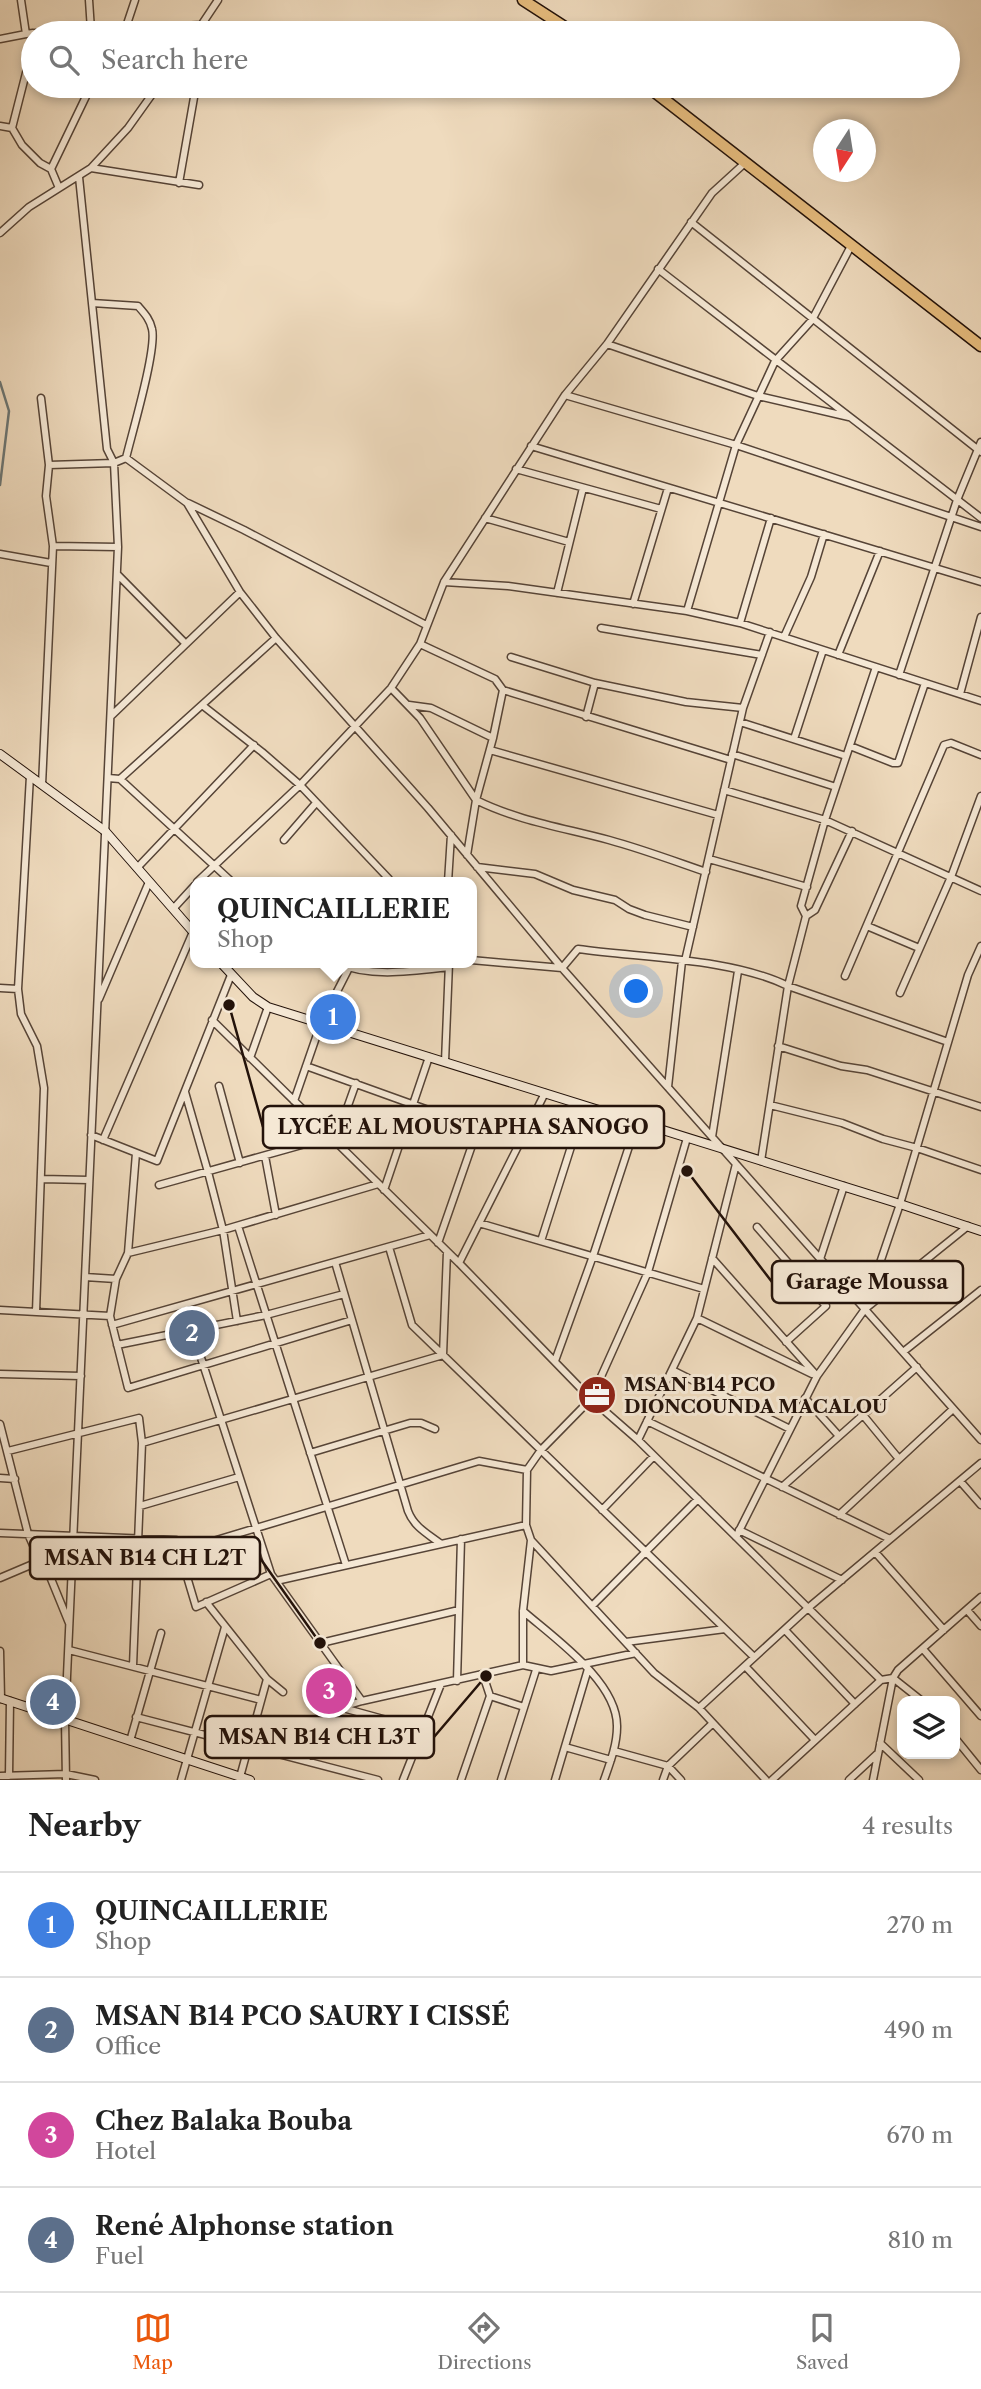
<!DOCTYPE html>
<meta charset="utf-8">
<style>
:root{--surface:#fff;--page:#f2f2f2;--text:#222;--muted:#767676;--line:#e0e0e0;--accent:#ea580c}
body{margin:0;font-family:"Libre Caslon Text",serif;background:var(--page);color:var(--text)}
.controls{position:absolute;right:21px;bottom:21px;display:grid;overflow:hidden;border-radius:14px;box-shadow:0 4px 10px #0003}
.controls button{width:63px;height:63px;display:grid;place-items:center;padding:0;border:0;border-bottom:2px solid var(--line);background:var(--surface);color:var(--text);font:35px sans-serif}
.compass{position:absolute;left:813px;top:119px;width:63px;height:63px;border-radius:50%;background:var(--surface);box-shadow:0 4px 10px #0003;rotate:192deg}
.you{position:absolute;left:637px;top:992px;width:24px;height:24px;margin:-18px;border:5px solid #fff;border-radius:50%;background:#1a73e8;box-shadow:0 0 0 10px #1a73e833}
.badge{display:grid;place-items:center;width:46px;height:46px;border-radius:50%;background:var(--accent);color:#fff;font-size:23px;font-weight:700}
.pin{position:absolute;translate:-50% -50%;border:4px solid #fff;box-shadow:0 2px 7px #0006}
.popup{position:absolute;left:190px;top:877px;width:287px;height:91px;box-sizing:border-box;display:grid;place-content:center;border-radius:14px;background:var(--surface);filter:drop-shadow(0 2px 5px #0005);font-size:23px;white-space:nowrap;color:var(--muted)}
.popup b{font-size:26px;color:var(--text)}
.popup::after{content:'';position:absolute;left:50%;top:100%;margin-left:-14px;border:14px solid transparent;border-top-color:var(--surface)}
.list{margin:0;padding:0;list-style:none}
h2{display:flex;justify-content:space-between;align-items:center;height:91px;margin:0;padding:0 28px;font-size:30px}
h2 small{font-size:23px;font-weight:400;color:var(--muted)}
.list li{display:grid;grid-template-columns:46px 1fr auto;gap:21px;align-items:center;box-sizing:border-box;height:105px;padding:0 28px;border-top:2px solid var(--line)}
.list b{display:block;font-size:26px;white-space:nowrap}
.list p{margin:0;font-size:23px;white-space:nowrap;color:var(--muted)}
.list em{font-size:23px;font-style:normal;color:var(--muted)}
.icon{flex:none;width:38px;height:38px;fill:none;stroke:currentColor;stroke-width:2;stroke-linecap:round;stroke-linejoin:round}
.map{position:relative;flex:none;width:981px;height:1780px;overflow:hidden}
.search{position:absolute;background:var(--surface);box-shadow:0 4px 10px #0003;left:21px;right:21px;top:21px;height:77px;display:flex;align-items:center;gap:18px;box-sizing:border-box;padding:0 24px;border-radius:38px;color:var(--muted);font-size:26px}
.sheet{height:511px;background:var(--surface)}
nav{display:flex;justify-content:space-around;align-items:center;box-sizing:border-box;height:98px;border-top:2px solid var(--line);background:var(--surface);font-size:19px;color:var(--muted)}
nav a{display:grid;justify-items:center;gap:4px}
nav .on{color:var(--accent)}
.map>svg:first-child{display:block}
.lines{fill:none;stroke-linecap:round;stroke-linejoin:round}
.stream{stroke:#6c7674;stroke-width:2.5}
.street-casing{stroke:#564437;stroke-width:9}
.secondary-casing{stroke:#23120a;stroke-width:10}
.highway-casing{stroke:#23120a;stroke-width:13}
.street{stroke:#f5e8d5;stroke-width:6}
.secondary{stroke:#f5e8d5;stroke-width:8}
.highway{stroke:#e8be7f;stroke-width:10}
.labels{text-anchor:middle;stroke-width:6;stroke-linejoin:round;paint-order:stroke}
.poi-label{font-size:19px;font-weight:bold;fill:#23120a;stroke:#f5e8d5;text-anchor:start}
.leader{fill:none;stroke:#23120a;stroke-width:2.5}
.callout-dot{fill:#23120a;stroke:#f5e8d5;stroke-width:2.5}
.callout{fill:#f5e8d5;stroke:#23120a;stroke-width:2.5}
.callout-label{font-size:21px;text-anchor:middle;font-weight:bold;fill:#23120a}
</style>
<div class="map">
<svg width="981" height="1780" viewBox="0 0 981 1780">
<rect width="100%" height="100%" fill="#efdbbe"/>
<filter id="stains"><feTurbulence type="fractalNoise" baseFrequency=".00286" numOctaves="4"/><feColorMatrix values="0 0 0 0 .2 0 0 0 0 .09 0 0 0 0 .02 0 0 0 .5 -.17"/></filter>
<radialGradient id="worn" r=".72"><stop offset=".6" stop-color="#630" stop-opacity="0"/><stop offset="1" stop-color="#630" stop-opacity=".3"/></radialGradient>
<g class="lines">
<!-- stream -->
<path class="stream" d="M0,382L9,411L0,485"/>
<defs>
<path id="street" d="M21,0L26,34L33,33
M89,0L91,30
M126,27L135,0
M35,33L202,25V33
M196,33L218,0
M0,39L26,34
M0,126L12,128L22,145L40,163L51,169L59,188
M12,128L27,69
M91,168L199,185
M51,169L91,86
M179,183L196,86
M691,222L981,452
M0,233L29,207L91,168L128,128L158,86
M658,269L981,518
M92,303L138,306C144,313 150,319 152,329C157,349 132,433 126,458
M607,344L758,396L849,417
M565,395L736,445L981,527
M41,398L49,465L114,463L126,458L187,503L240,592L276,638L428,808L562,968L981,1440
M531,446L981,582
M49,465L46,496L53,546
M516,469L661,509
M188,503L244,530L426,625
M485,518L569,542
M0,554L51,563
M117,574L186,644
M444,582L508,586L687,611L740,623L981,701
M557,593L583,488
M633,604L668,488
M687,611L736,445L775,361L812,320L851,246
M740,623L771,518
M601,628L762,655
M784,637L811,577L824,534
M420,644L495,679L503,690L731,760
M838,655L880,551
M511,657L595,683L686,702L743,708
M899,675L957,500L981,442
M391,688L420,718L476,800C518,821 565,828 609,840C642,849 674,861 706,872
M960,694L981,617
M202,705L262,752L300,785L389,879V882
M409,705L431,708L493,738
M111,716L240,592
M586,717L595,683
M740,722L846,756
M794,739L823,650
M850,746L893,763H898L925,683
M490,750L718,815
M732,754L836,787
M30,776L18,989L21,1014L37,1046L44,1088L36,1312
M108,778L120,779L232,882
M120,779L276,638
M42,785L53,546L118,547
M724,790L825,820L981,891
M284,840L316,803
M467,855L476,800L493,738L503,690
M709,859L807,887
M477,867L535,874L573,890L615,900L629,909L645,915L693,927
M137,868L254,745
M197,882L300,785L391,688L420,644L444,582L565,395L607,344L712,193L746,162
M448,882L451,835
M173,909L195,885
M806,916L801,906L825,820L876,667
M867,926L919,948
M471,960L562,968L578,949C642,958 731,958 788,986L948,1042
M685,961L743,708L770,632
M337,963C370,978 414,971 449,967
M845,976L944,745L951,743L981,755
M0,988L18,989
M900,993L951,877L981,796
M99,999L149,882
M212,1020L459,1263L591,1399L638,1440L881,1680
M778,1046L841,1066L867,1070L981,1107
M250,1058L268,1007
M445,1062L449,963
M306,1066L520,1143
M219,1086L240,1163
M668,1087L682,961
M185,1092L208,1172L223,1230L237,1321
M294,1101L321,1023L349,968
M770,1105L842,1123L883,1139L917,1148L981,1170
M91,1135L157,1161L231,975
M712,1137L738,971
M103,1140L193,932
M335,1142L356,1083
M136,1153L128,1253L116,1279L110,1316L128,1388L352,1320
M265,1156L276,1215
M761,1161L788,986L806,916L815,910L852,831
M41,1179L89,1180
M159,1185L330,1137
M384,1190L429,1057
M479,1223L704,1289
M238,1226L346,1565
M757,1227L826,1306L786,1342
M541,1241L584,1106
M438,1243L478,1128
M389,1247L412,1325L754,1657
M128,1253L223,1230L378,1184
M712,1258L817,1376
M820,1259L844,1186
M335,1262L408,1511C414,1527 428,1534 441,1544
M459,1263L545,1093
M85,1277L116,1279
M865,1307L900,1204L968,975L981,946
M0,1310L110,1316
M697,1318L812,1374
M112,1325L430,1235
M192,1330L271,1574L362,1701
M117,1345L266,1315L344,1294
M903,1352L981,1290
M555,1361L593,1256L637,1122
M672,1370L790,1429
M0,1374L81,1376
M805,1398L839,1436
M863,1415L899,1459
M647,1421L890,1539
M0,1424L28,1534L40,1561L49,1574L69,1623
M638,1440L697,1318L736,1164
M142,1443L443,1355L447,1252
M8,1451L139,1418L142,1443L133,1666
M310,1453L410,1423H421L435,1429
M527,1470L541,1450L591,1399L648,1272L687,1138
M0,1478L15,1479
M960,1481L981,1505
M782,1487L917,1367
M140,1506L239,1477
M602,1510L654,1456
M839,1515L953,1409
M739,1530L842,1580
M0,1533L176,1540L196,1607L271,1574
M736,1537L817,1376L865,1309L968,1226
M180,1551L479,1461L527,1470L526,1525L531,1540L654,1673L699,1708L766,1780
M875,1552L944,1630
M0,1578L40,1561
M276,1581L526,1525
M206,1602L267,1679L283,1692
M592,1606L698,1499
M967,1610L981,1626
M523,1611C554,1638 618,1682 617,1727C617,1745 610,1763 604,1780
M785,1630L855,1704
M626,1642L725,1629
M321,1643L459,1610
M923,1649L981,1716
M69,1650L261,1700
M0,1651L1,1699
M523,1665V1611L531,1540
M745,1666L815,1740
M457,1681L461,1539
M490,1696L524,1707
M343,1708L423,1730
M699,1708L808,1608L981,1463
M136,1717L378,1780
M955,1738L981,1770
M130,1741L161,1633
M880,1743L919,1780
M565,1747L611,1760
M614,1751L668,1766L681,1780
M306,1761L320,1721L332,1710L362,1701L523,1665L551,1671L636,1653
M0,1776L66,1774L95,1780
M9,1776L10,1701
M240,1777L267,1679
M66,1780L65,1720L118,547L114,463L107,449L79,177
M181,1780L225,1627
M403,1780L441,1684
M461,1780L490,1696L483,1675
M501,1780L536,1670
M555,1780L588,1669
M663,1780L668,1766L713,1723
M772,1780L881,1680L893,1678L898,1670L981,1597
M849,1780L877,1754
M873,1780L893,1678L922,1701"/>
<path id="secondary" d="M0,754L105,831L195,934
M221,963L253,997L268,1007L900,1204L981,1231
M0,1698L250,1780"/>
<path id="highway" d="M523,0L574,33
M647,86L981,346"/>
</defs>
<!-- street casing -->
<use href="#street" class="street-casing"/>
<!-- secondary casing -->
<use href="#secondary" class="secondary-casing"/>
<!-- highway casing -->
<use href="#highway" class="highway-casing"/>
<!-- street -->
<use href="#street" class="street"/>
<!-- secondary -->
<use href="#secondary" class="secondary"/>
<!-- highway -->
<use href="#highway" class="highway"/>
</g>
<!-- icons -->
<defs>
<symbol id="office-disc" viewBox="-11 -11 22 22"><circle r="9.5" fill="#8f2418" stroke="#f5e8d5"/><path d="M-6-3h4V-5.5h4V-3h4V5H-6ZM-1-4.5V-3h2v-1.5ZM-6 0V1H6V0Z" fill="#fff"/></symbol>
</defs>
<g fill-rule="evenodd">
<use href="#office-disc" x="575" y="1373" width="44" height="44"/>
</g>
<g class="labels">
<!-- poi labels -->
<g class="poi-label">
<text x="624" y="1391">MSAN B14 PCO<tspan x="624" dy="22">DIONCOUNDA MACALOU</tspan></text>
</g>
</g>
<!-- callouts -->
<path class="leader" d="M229 1005L263 1127M687 1171L772 1282M320 1643L260 1558M486 1676L434 1737"/>
<g class="callout-dot">
<circle cx="229" cy="1005" r="7"/>
<circle cx="687" cy="1171" r="7"/>
<circle cx="320" cy="1643" r="7"/>
<circle cx="486" cy="1676" r="7"/>
</g>
<g class="callout">
<rect x="263" y="1106" width="401" height="42" rx="7"/>
<rect x="772" y="1261" width="191" height="42" rx="7"/>
<rect x="30" y="1537" width="230" height="42" rx="7"/>
<rect x="205" y="1716" width="229" height="42" rx="7"/>
</g>
<g class="callout-label">
<text x="463" y="1134">LYCÉE AL MOUSTAPHA SANOGO</text>
<text x="867" y="1289">Garage Moussa</text>
<text x="145" y="1565">MSAN B14 CH L2T</text>
<text x="319" y="1744">MSAN B14 CH L3T</text>
</g>
<rect width="100%" height="100%" filter="url(#stains)"/>
<rect width="100%" height="100%" fill="url(#worn)"/>
</svg>
<div class="controls">
<button><svg class="icon" aria-label="layers" viewBox="0 0 24 24"><path d="M12 4l9 5-9 5-9-5zM3 14l9 5 9-5"/></svg></button>
</div>
<svg class="compass" viewBox="-18 -18 36 36"><path d="M0-13l5 13h-10z" fill="#e53935"/><path d="M0 13l5-13h-10z" fill="#767676"/></svg>
<div class="you"></div>
<div class="pin badge" style="left:333px;top:1017px;background:#3f7fe0">1</div>
<div class="popup"><b>QUINCAILLERIE</b>Shop</div>
<div class="pin badge" style="left:192px;top:1333px;background:#5c6f8a">2</div>
<div class="pin badge" style="left:329px;top:1691px;background:#d1479c">3</div>
<div class="pin badge" style="left:53px;top:1702px;background:#5c6f8a">4</div>
<div class="search"><svg class="icon" aria-label="search" viewBox="0 0 24 24"><circle cx="10" cy="10" r="6"/><path d="M15 15l6 6"/></svg>Search here</div>
</div>
<section class="sheet">
<h2>Nearby<small>4 results</small></h2>
<ul class="list">
<li><span class="badge" style="background:#3f7fe0">1</span><div><b>QUINCAILLERIE</b><p>Shop</p></div><em>270 m</em></li>
<li><span class="badge" style="background:#5c6f8a">2</span><div><b>MSAN B14 PCO SAURY I CISSÉ</b><p>Office</p></div><em>490 m</em></li>
<li><span class="badge" style="background:#d1479c">3</span><div><b>Chez Balaka Bouba</b><p>Hotel</p></div><em>670 m</em></li>
<li><span class="badge" style="background:#5c6f8a">4</span><div><b>René Alphonse station</b><p>Fuel</p></div><em>810 m</em></li>
</ul>
</section>
<nav>
<a class="on"><svg class="icon" aria-label="map" viewBox="0 0 24 24"><path d="M3 6l6-2 6 2 6-2v14l-6 2-6-2-6 2zM9 4v14M15 6v14"/></svg>Map</a>
<a><svg class="icon" aria-label="directions" viewBox="0 0 24 24"><path d="M12 3l9 9-9 9-9-9zM9 14v-3h6M13 9l2 2-2 2"/></svg>Directions</a>
<a><svg class="icon" aria-label="saved" viewBox="0 0 24 24"><path d="M7 4h10v16l-5-4-5 4z"/></svg>Saved</a>
</nav>
